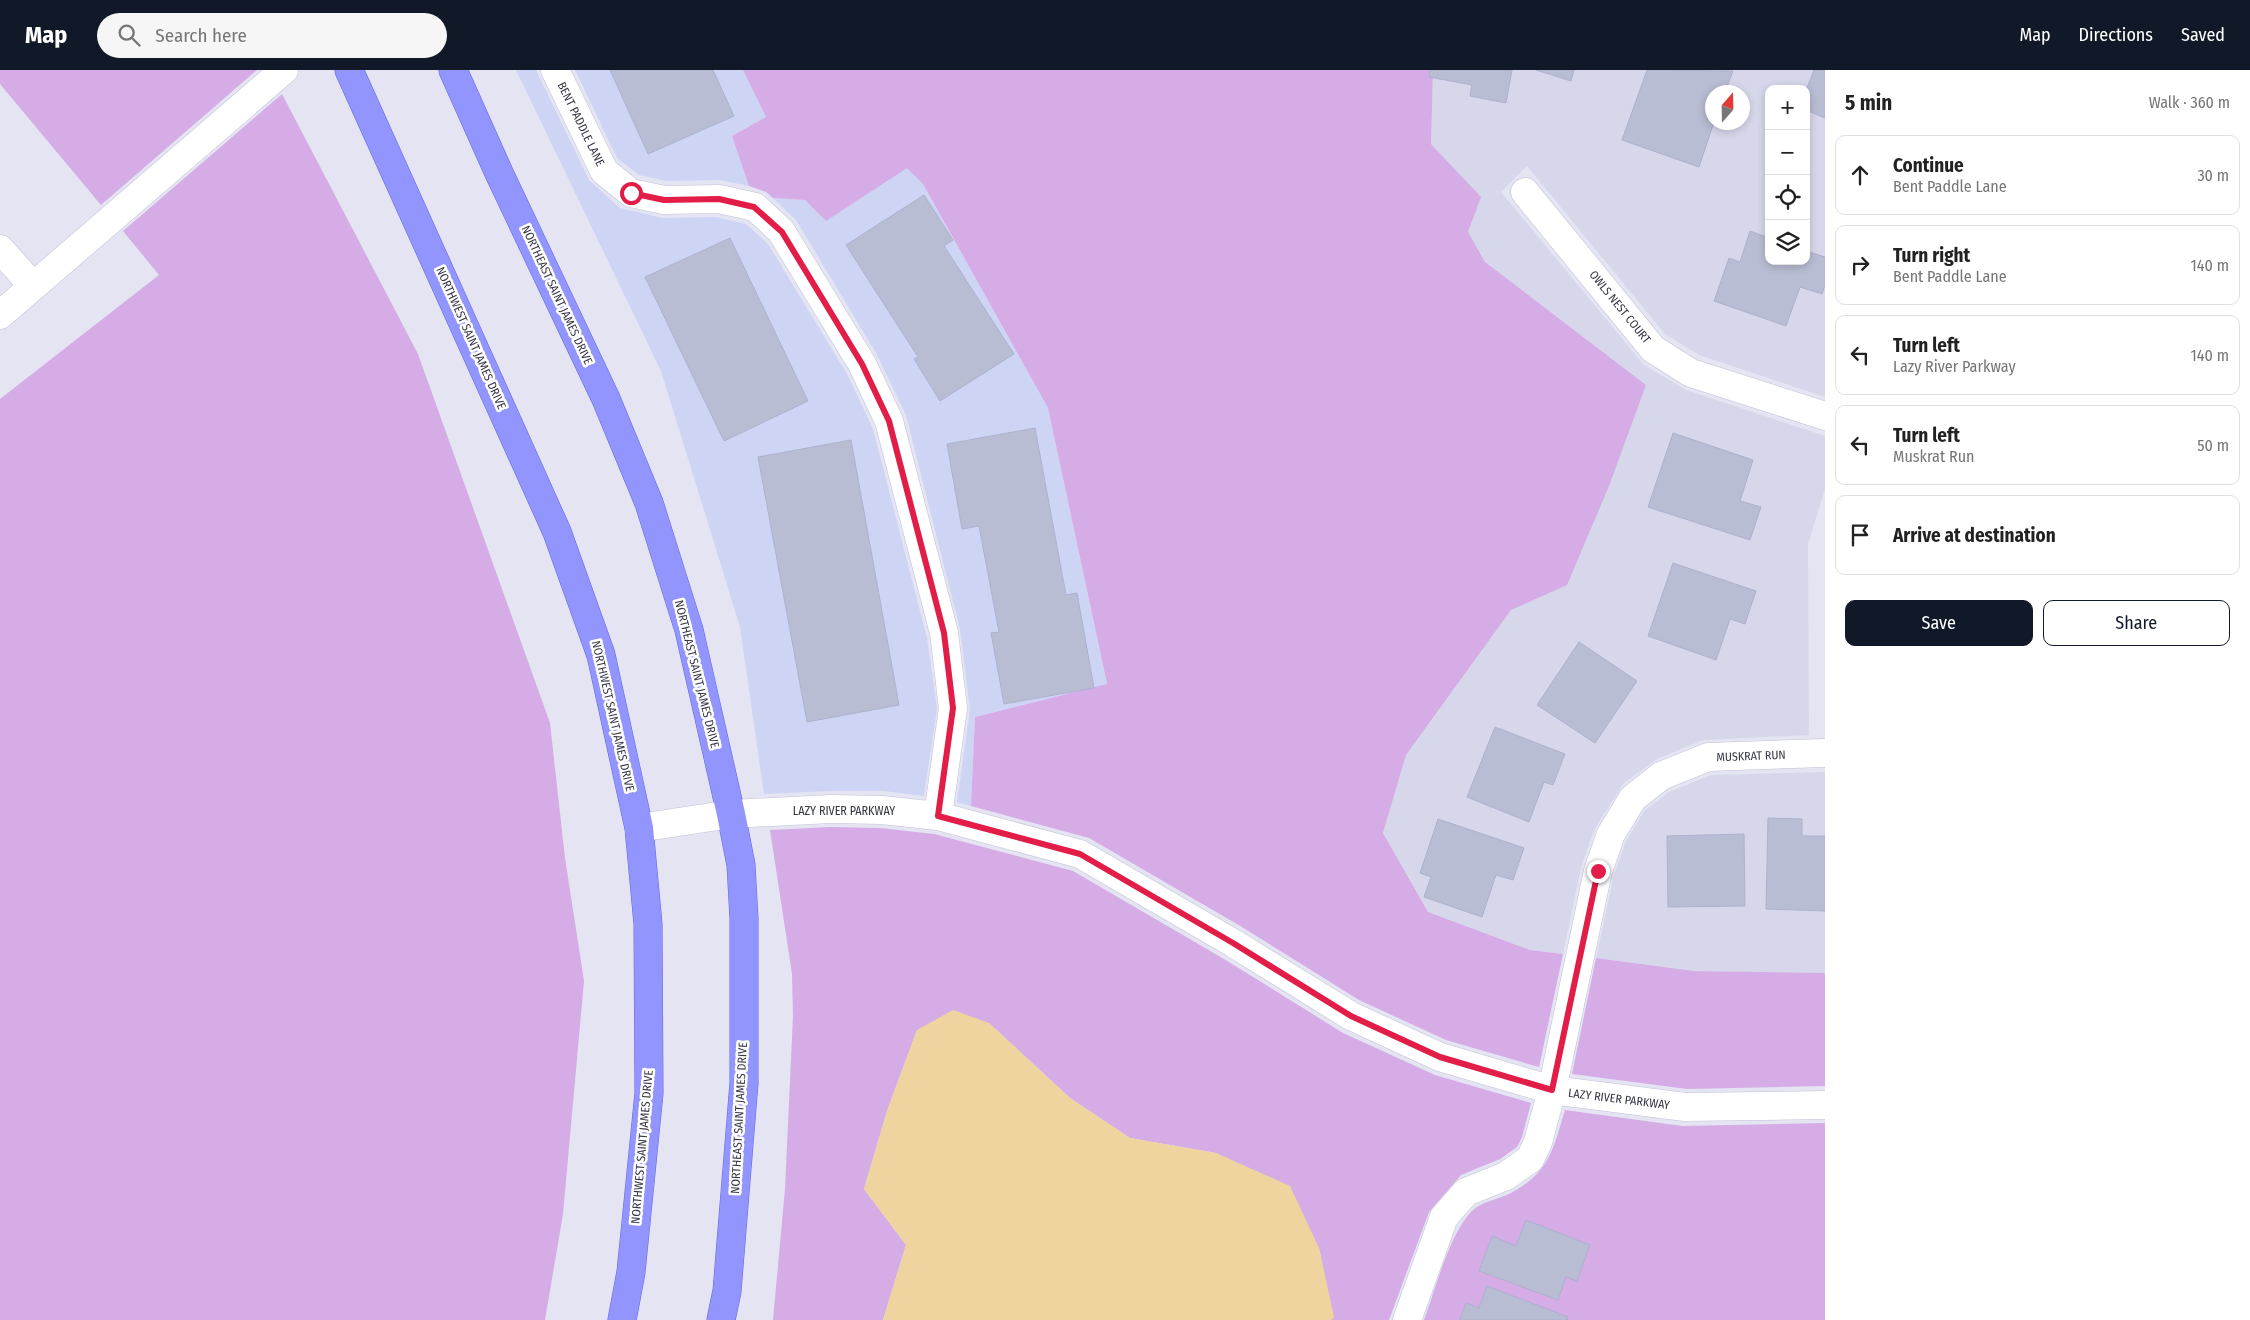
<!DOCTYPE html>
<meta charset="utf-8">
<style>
:root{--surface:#fff;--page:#f6f6f6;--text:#222;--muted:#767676;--line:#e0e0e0;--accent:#111827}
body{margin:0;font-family:"Fira Sans Condensed",sans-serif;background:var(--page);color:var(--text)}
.controls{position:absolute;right:15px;top:15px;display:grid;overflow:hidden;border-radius:10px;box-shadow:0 2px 8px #0003}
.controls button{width:45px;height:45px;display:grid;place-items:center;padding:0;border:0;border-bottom:1px solid var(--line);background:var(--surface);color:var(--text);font:25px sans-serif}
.compass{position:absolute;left:1705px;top:15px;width:45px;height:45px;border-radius:50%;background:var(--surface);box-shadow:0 2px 8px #0003;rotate:20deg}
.stop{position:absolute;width:15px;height:15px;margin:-11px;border:4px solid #e11d48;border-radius:50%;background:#fff}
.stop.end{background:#e11d48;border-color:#fff;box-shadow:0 1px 5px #0008}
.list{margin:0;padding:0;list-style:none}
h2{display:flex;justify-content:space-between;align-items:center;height:65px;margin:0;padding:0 20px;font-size:21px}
h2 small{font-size:16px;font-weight:400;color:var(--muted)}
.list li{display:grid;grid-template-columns:32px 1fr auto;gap:15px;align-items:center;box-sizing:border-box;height:80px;margin:0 10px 10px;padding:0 10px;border:1px solid var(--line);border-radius:10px}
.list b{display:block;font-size:19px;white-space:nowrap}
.list p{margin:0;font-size:16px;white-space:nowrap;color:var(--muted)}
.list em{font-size:16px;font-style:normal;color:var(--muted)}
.actions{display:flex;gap:10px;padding:15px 20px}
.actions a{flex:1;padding:11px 0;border:1px solid var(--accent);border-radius:10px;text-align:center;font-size:18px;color:var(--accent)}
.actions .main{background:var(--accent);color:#fff}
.icon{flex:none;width:28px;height:28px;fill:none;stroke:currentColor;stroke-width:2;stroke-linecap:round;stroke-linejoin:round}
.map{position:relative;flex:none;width:1825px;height:1250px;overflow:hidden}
header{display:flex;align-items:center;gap:30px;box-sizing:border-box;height:70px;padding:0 25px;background:var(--accent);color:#fff}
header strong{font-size:24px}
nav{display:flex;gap:28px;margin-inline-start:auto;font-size:18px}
.search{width:350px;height:45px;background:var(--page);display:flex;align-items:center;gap:12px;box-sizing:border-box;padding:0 18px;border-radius:28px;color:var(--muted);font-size:19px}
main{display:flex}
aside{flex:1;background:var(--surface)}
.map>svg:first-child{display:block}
.residential{fill:#d6d7ea;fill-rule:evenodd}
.commercial{fill:#ced5f4}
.green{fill:#d5ace6}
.water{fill:#efd49f}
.building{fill:#b9bdd3;stroke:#adb1ce}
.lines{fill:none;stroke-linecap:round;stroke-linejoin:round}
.minor-casing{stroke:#c1c2d8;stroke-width:29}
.major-casing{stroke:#6167e2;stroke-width:29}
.minor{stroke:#fff;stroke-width:28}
.major{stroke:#9195fd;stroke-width:28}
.route{stroke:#e11d48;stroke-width:6}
.labels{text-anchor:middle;stroke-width:5;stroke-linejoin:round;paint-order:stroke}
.street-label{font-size:12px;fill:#343644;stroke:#fff}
</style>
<header>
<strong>Map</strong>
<div class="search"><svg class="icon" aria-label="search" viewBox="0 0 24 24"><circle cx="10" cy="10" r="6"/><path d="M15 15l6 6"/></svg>Search here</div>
<nav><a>Map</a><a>Directions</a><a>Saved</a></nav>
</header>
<main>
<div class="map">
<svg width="1825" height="1250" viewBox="0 0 1825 1250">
<rect width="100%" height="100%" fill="#e4e4f2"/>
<!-- residential -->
<path class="residential" d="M1433,0H1825V327L1699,285L1665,264L1527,96L1501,122L1644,295L1686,320L1825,366V419L1808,474L1809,665L1703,670L1657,689L1624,713L1595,758L1581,797L1563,884L1530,880L1428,842L1383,763L1406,685L1511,540L1567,514L1646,315L1485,192L1468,163L1480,127L1431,74ZM1769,19H1806V191H1769ZM1712,22H1742V52H1712Z
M1825,702V903L1694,901L1596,888L1614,805L1626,771L1644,741L1669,722L1711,705Z"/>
<!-- commercial -->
<path class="commercial" d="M516,0H536L589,110L620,138L663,148L716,147L746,154L768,174L847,304L873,359L927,568L937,639L924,726L884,721H832L764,724L740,557L661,301Z
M575,0H743L766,47L732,66L749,116L720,110L667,111L639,105L617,88Z
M907,97L923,114L1048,338L1107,615L975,647L971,736L957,732L970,639L960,559L906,345L876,283L796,150L773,128L805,130L826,150Z"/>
<!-- green -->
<path class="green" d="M0,0H257L101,135L0,14Z
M743,0H1433L1431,74L1481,127L1468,162L1485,192L1646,315L1609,416L1567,515L1511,540L1406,685L1383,763L1428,842L1530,880L1563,884L1539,997L1446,970L1359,930L1242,857L1089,768L971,736L975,647L1107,614L1048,338L923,114L907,98L826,151L805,130L773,128L766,122L749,116L732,66L766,47Z
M282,24L418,284L550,653L565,788L584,911L563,1144L545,1250H0V329L159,205L123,161Z
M830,757L880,758L934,764L1073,801L1224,889L1343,963L1435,1005L1531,1033L1522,1067L1517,1077L1500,1089L1461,1105L1429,1142L1389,1250H1331L1333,1246L1319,1178L1216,1083L1130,1068L1070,1028L989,953L917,960L887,1041L864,1119L906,1175L883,1250H773L785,1119L793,946L792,904L770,760Z
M1596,888L1694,901L1825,903V1016L1687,1019L1572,1004Z
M1565,1040L1682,1056L1825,1053V1250H1424C1436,1218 1450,1162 1473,1140C1482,1131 1500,1129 1511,1123C1550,1102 1553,1079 1565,1040Z"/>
<!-- water -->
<path class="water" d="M953,940L989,953L1070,1028L1130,1068L1216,1083L1290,1116L1319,1178L1334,1247L1331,1250H883L906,1175L864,1119L887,1041L917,960Z"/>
<!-- building -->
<path class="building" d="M610,0H713L734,46L648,84Z
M1430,0H1512L1506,33L1470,26L1472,15L1429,7Z
M1536,0H1574L1571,11Z
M1647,0L1733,1L1725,22H1712V52H1714L1699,97L1622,70Z
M1814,0H1825V48L1806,40V20Z
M924,125L953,170L944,176L1014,284L940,331L914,289L918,287L846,175Z
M1750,161L1769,168V191H1806V181L1825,187V215L1822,224L1800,217L1786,256L1714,231L1729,188L1740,192Z
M730,168L808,331L724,371L645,207Z
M1035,358L1066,525L1077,523L1094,618L1004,634L991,563L999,562L979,456L962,459L947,374Z
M1673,363L1753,390L1740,431L1761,437L1750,470L1648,437Z
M851,370L899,635L807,652L758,387Z
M1673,493L1756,521L1745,554L1730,549L1716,590L1648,566Z
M1579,572L1637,611L1595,673L1537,635Z
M1495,657L1565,684L1553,715L1544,712L1529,752L1467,727Z
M1768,748L1802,749V766H1825V841L1766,839Z
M1438,749L1524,778L1513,810L1496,805L1482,847L1424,827L1431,807L1420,803Z
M1744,764L1745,836L1668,837L1667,766Z
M1526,1150L1590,1175L1577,1211L1566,1207L1558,1230L1479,1201L1492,1166L1516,1176Z
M1487,1216L1568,1247L1567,1250H1460L1466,1233L1479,1238Z"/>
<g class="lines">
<defs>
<path id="minor" d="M555,0L604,101L631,123L664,130L719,129L755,137L781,161L862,294L889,351L944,563L953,638L938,746
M1525,122L1653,279L1691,303L1825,346
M0,179L33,216
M0,245L284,0
M639,758L731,744L831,739L882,740L938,746L1080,784L1233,873L1351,946L1440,987L1552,1020L1685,1037L1825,1035
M1407,1250L1444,1147L1466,1122L1506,1106L1530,1089L1538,1072L1552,1020L1598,801L1611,764L1633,728L1661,706L1708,687L1825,683"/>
<path id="major" d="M349,0L557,462L601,585L639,758L648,854L649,1023L631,1202L622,1250
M453,0L499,103L606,329L649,433L689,560L731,744L741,795L744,849V1013L727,1221L721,1250"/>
</defs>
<!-- minor casing -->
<use href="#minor" class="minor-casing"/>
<!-- major casing -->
<use href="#major" class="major-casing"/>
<!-- minor -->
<use href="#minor" class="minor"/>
<!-- major -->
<use href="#major" class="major"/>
</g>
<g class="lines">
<!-- route -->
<path class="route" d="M631,123L664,130L719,129L754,137L782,162L862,294L889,351L944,563L953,638L938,746L1080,784L1233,873L1351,946L1440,987L1552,1020L1598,801"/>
</g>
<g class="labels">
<!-- street labels -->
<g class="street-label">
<text transform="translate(581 54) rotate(64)" y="4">BENT PADDLE LANE</text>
<text transform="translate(557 225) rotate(65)" y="4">NORTHEAST SAINT JAMES DRIVE</text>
<text transform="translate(1620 237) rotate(51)" y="4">OWLS NEST COURT</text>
<text transform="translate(471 268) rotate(66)" y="4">NORTHWEST SAINT JAMES DRIVE</text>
<text transform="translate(697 604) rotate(76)" y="4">NORTHEAST SAINT JAMES DRIVE</text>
<text transform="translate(613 646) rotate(77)" y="4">NORTHWEST SAINT JAMES DRIVE</text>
<text transform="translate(1751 686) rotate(-2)" y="4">MUSKRAT RUN</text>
<text x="844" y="745">LAZY RIVER PARKWAY</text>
<text transform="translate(1619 1029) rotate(7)" y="4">LAZY RIVER PARKWAY</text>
<text transform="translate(739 1048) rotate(-87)" y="4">NORTHEAST SAINT JAMES DRIVE</text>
<text transform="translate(642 1077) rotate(-85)" y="4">NORTHWEST SAINT JAMES DRIVE</text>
</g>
</g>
</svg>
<div class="controls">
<button>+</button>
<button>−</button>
<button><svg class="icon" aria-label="locate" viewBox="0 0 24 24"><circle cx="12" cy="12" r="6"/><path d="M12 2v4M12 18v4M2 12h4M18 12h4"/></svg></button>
<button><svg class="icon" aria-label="layers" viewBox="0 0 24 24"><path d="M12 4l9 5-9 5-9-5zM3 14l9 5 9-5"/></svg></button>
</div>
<svg class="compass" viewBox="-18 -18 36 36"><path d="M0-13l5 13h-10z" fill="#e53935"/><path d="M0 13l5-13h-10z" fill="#767676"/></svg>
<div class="stop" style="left:631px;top:123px"></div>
<div class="stop end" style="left:1598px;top:801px"></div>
</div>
<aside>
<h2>5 min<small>Walk · 360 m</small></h2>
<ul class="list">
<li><svg class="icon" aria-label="ahead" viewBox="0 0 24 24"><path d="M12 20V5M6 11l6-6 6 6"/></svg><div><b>Continue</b><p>Bent Paddle Lane</p></div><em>30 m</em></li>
<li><svg class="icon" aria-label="right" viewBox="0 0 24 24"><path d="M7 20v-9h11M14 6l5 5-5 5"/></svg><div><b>Turn right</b><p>Bent Paddle Lane</p></div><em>140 m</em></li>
<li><svg class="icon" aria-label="left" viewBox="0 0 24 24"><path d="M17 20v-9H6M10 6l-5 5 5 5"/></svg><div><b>Turn left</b><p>Lazy River Parkway</p></div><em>140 m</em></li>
<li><svg class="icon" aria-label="left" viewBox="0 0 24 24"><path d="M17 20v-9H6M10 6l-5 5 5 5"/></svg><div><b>Turn left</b><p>Muskrat Run</p></div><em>50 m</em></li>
<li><svg class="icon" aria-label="arrive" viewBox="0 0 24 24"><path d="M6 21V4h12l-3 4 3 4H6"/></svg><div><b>Arrive at destination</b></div></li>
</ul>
<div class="actions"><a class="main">Save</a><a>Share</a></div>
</aside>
</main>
